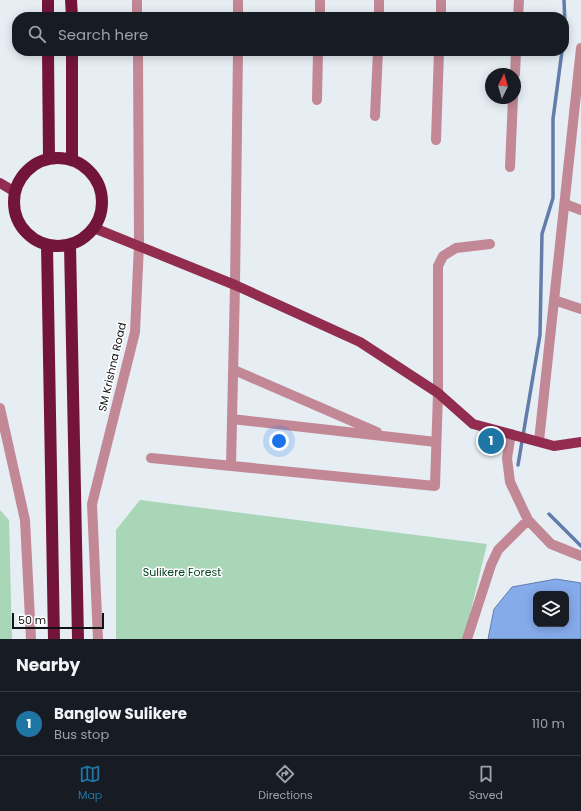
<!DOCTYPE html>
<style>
:root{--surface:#171b24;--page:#20242c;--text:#f1f3f6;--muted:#9ea1a6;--line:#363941;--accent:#1f76a5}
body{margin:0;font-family:Poppins,sans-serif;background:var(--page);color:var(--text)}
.controls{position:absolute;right:12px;bottom:12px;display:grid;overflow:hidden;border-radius:8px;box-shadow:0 2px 10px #0003}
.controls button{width:36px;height:36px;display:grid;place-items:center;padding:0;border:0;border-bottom:1px solid var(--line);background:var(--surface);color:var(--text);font:20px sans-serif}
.compass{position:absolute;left:485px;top:68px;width:36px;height:36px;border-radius:50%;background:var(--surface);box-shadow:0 2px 10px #0003;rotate:5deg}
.scale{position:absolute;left:12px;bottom:10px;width:92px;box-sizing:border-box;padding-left:4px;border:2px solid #111315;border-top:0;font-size:11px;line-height:14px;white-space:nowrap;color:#111315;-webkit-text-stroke:3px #fff;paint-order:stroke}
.you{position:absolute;left:279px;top:441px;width:14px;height:14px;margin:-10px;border:3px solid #fff;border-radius:50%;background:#1a73e8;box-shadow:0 0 0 6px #1a73e833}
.badge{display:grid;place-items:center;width:26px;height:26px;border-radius:50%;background:var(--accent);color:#fff;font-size:13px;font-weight:700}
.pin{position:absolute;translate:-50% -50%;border:2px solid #fff;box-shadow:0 1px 4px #0006}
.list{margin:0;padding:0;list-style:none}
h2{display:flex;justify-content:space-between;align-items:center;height:52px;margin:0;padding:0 16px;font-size:17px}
h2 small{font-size:13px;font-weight:400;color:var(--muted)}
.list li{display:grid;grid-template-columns:26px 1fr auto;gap:12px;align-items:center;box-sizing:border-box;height:64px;padding:0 16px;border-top:1px solid var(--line)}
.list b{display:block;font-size:15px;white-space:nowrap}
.list p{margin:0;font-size:13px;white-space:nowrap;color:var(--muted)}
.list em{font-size:13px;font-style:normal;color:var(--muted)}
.icon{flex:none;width:22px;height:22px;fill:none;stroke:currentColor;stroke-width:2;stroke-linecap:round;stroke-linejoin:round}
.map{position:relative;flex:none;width:581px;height:639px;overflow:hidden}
.search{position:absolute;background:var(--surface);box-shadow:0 2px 10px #0003;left:12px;right:12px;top:12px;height:44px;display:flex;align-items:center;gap:10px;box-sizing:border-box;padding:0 14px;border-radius:16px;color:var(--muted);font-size:15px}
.sheet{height:116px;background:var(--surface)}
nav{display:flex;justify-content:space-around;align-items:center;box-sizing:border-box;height:56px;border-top:1px solid var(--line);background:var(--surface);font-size:11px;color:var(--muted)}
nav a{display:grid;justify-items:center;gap:2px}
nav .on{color:var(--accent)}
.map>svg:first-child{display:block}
.green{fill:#a8d6b7}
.water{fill:#85abeb;stroke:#627dab;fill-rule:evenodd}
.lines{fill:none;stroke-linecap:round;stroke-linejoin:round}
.stream{stroke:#627dab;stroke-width:3.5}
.minor{stroke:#c28896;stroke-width:10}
.major{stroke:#922d50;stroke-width:10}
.highway{stroke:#73153a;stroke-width:12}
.labels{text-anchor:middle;stroke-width:3;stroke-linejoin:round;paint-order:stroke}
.street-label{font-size:11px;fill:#111315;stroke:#fff}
.park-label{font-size:11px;fill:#064325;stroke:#fff}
</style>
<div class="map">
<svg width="581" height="639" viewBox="0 0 581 639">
<rect width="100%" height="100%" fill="#e6eef4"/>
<!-- green -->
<path class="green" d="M140,500L487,544L464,639H116V530Z
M0,510L9,520L12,639H0Z"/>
<!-- water -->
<path class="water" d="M556,579L581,583V639H488L494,609L512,587ZM536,594H566V624H536Z"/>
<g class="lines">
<!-- stream -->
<path class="stream" d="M564,36L565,25L564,0
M518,465L540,335L542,234L553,198V119L562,51
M549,514L581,546"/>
<!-- minor -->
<path class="minor" d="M137,0V17
M238,17V0
M320,17V0
M379,17V0
M441,17V0
M518,17L519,0
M515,74L516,51
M317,100L318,51
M375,116L378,51
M436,140L439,51
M510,167L513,98
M565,204L581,210
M554,300L581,309
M234,370L377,432
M0,408L25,520L31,639
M232,419L436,442
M511,434L507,458L510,482L528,520L551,544L581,556
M539,441L581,48
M151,458L435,486L438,393V266L443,256L456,248L490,244
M231,466L235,285L238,51
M98,639L92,504L135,332L139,245L138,51
M467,639L491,565L498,550L528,520"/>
<!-- major -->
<path class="major" d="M0,183L15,192
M94,228L235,285L360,342L438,393L473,424L554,446L581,442"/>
<!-- highway -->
<path class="highway" d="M48,0V17
M71,0L72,17
M48,51L49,159
M72,51V160
M14 202a44 44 0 1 1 88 0a44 44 0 1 1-88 0Z
M47,245L54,639
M70,245L78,639"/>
</g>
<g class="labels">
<!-- street labels -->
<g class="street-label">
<text transform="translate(112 367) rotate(-77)" y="4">SM Krishna Road</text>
</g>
<!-- park labels -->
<g class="park-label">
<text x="182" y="576">Sulikere Forest</text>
</g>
</g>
</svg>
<div class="controls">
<button><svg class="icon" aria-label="layers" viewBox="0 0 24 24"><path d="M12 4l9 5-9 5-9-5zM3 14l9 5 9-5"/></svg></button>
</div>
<svg class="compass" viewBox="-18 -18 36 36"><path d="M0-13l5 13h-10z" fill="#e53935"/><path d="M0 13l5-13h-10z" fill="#9ea1a6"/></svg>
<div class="scale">50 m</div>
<div class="you"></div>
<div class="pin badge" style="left:491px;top:441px">1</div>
<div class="search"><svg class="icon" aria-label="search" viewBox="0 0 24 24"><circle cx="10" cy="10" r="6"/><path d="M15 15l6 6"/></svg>Search here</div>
</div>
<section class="sheet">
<h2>Nearby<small></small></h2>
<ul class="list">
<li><span class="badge">1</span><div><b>Banglow Sulikere</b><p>Bus stop</p></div><em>110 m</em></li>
</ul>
</section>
<nav>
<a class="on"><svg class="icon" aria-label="map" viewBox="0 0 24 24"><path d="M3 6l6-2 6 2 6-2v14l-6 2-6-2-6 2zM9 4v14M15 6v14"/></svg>Map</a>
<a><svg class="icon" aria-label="directions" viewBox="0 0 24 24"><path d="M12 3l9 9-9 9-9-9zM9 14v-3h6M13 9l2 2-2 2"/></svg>Directions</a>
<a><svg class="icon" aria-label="saved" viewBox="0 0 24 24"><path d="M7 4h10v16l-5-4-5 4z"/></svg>Saved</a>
</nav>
